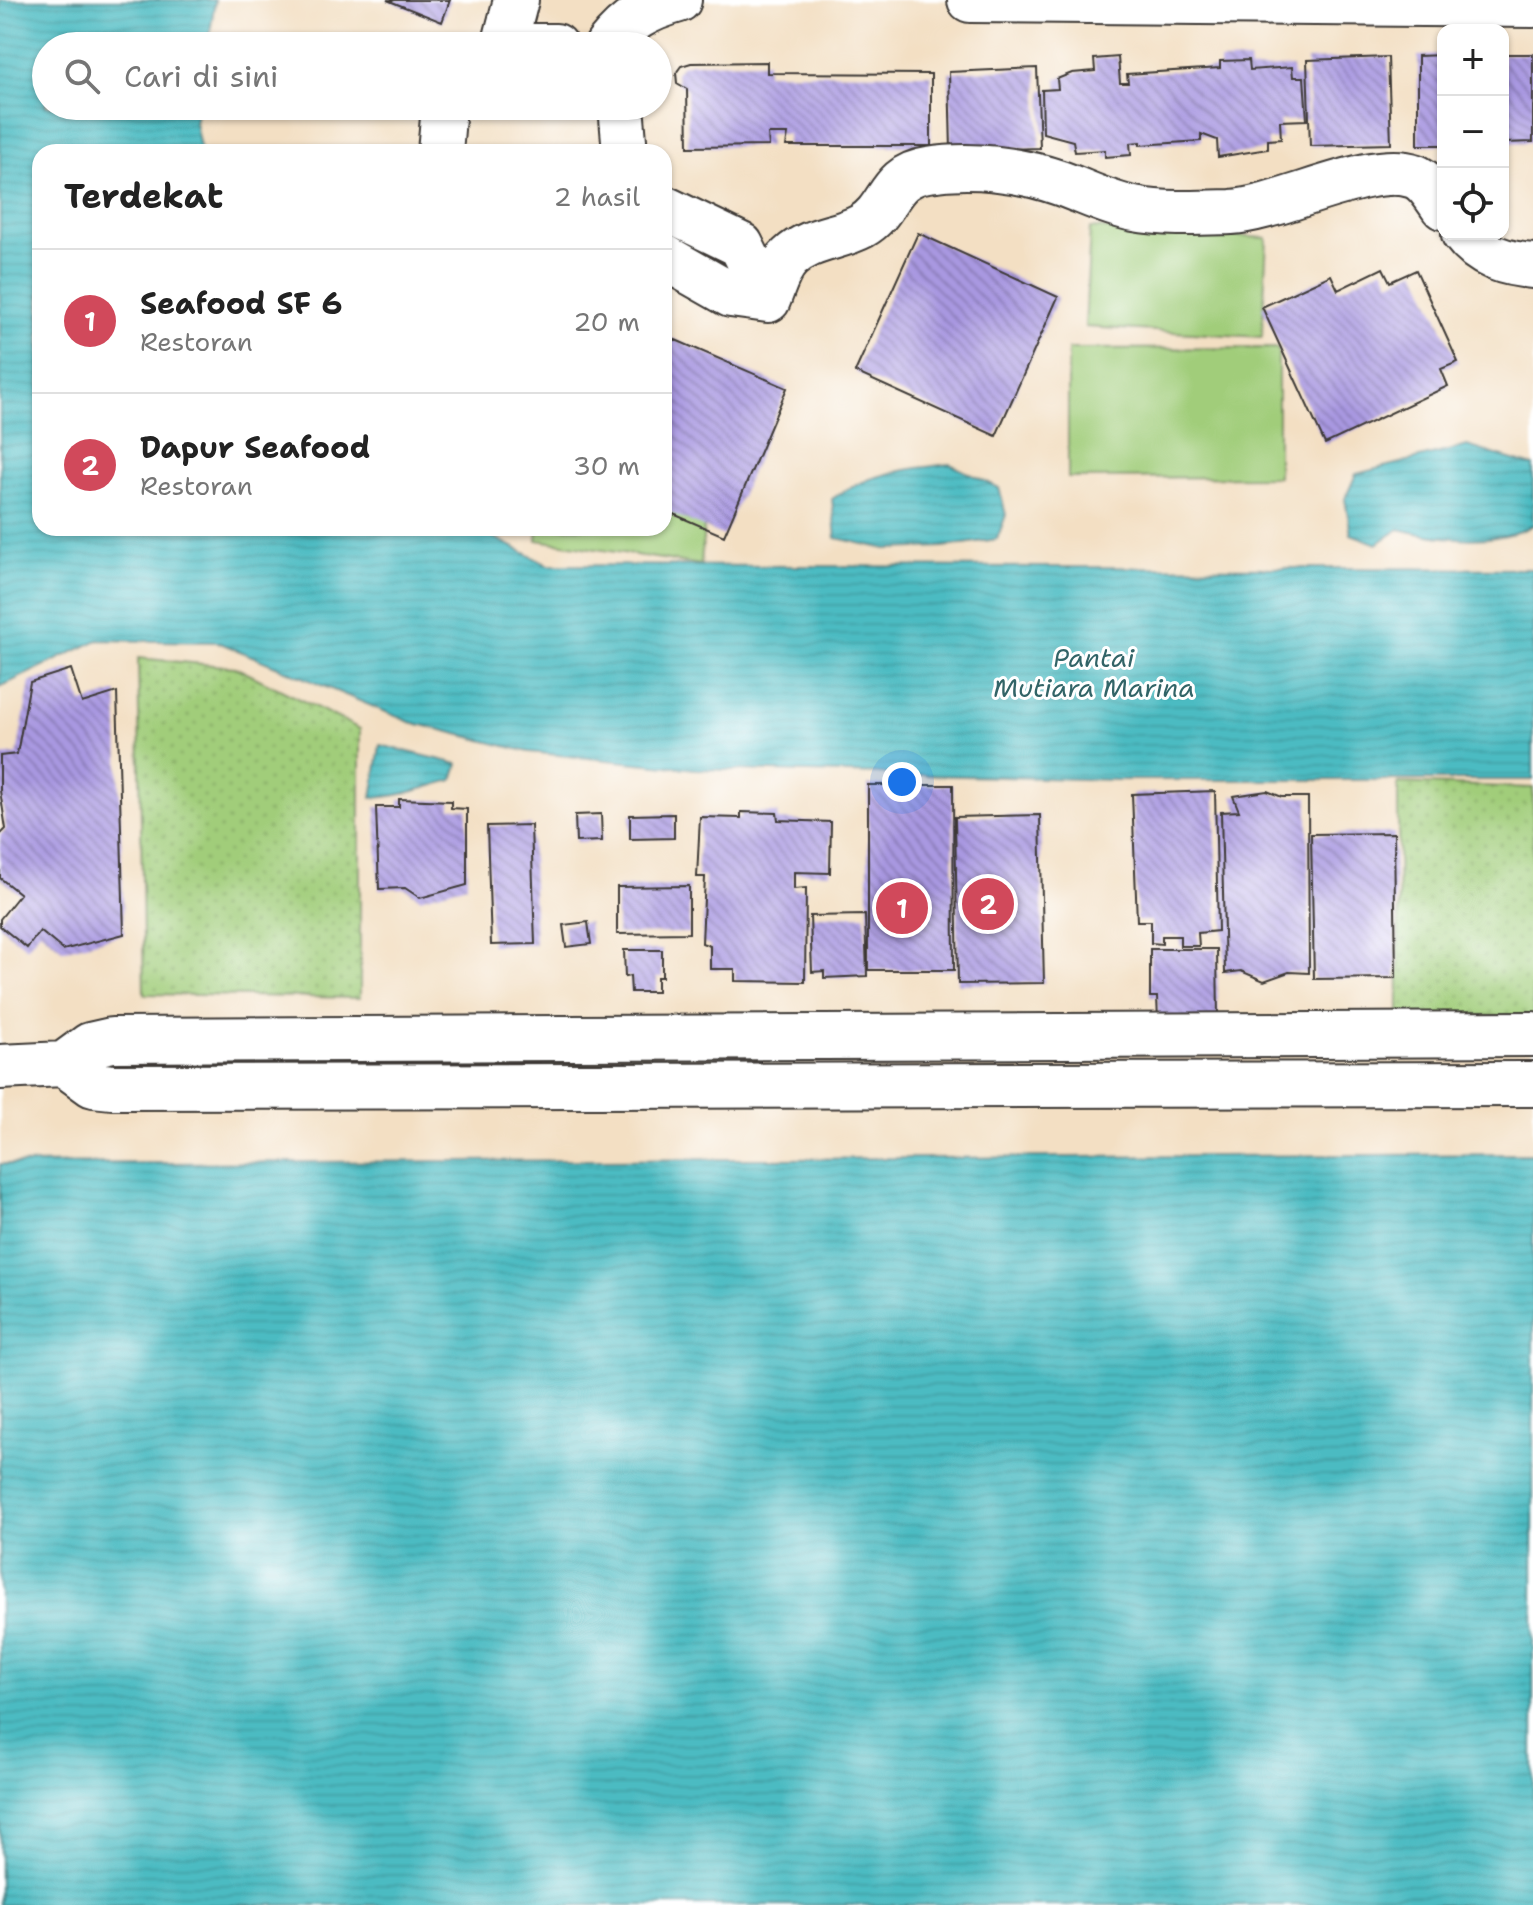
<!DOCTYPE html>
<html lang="id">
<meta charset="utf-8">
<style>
:root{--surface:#fff;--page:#f6f6f6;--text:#222;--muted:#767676;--line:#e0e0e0;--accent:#d1495b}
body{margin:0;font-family:"Shantell Sans",sans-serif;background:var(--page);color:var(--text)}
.controls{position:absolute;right:24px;top:24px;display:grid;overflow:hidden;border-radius:16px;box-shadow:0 2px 6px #0004}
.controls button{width:72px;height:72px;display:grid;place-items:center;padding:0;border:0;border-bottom:2px solid var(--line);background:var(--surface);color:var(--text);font:40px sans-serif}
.you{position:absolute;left:902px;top:782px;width:28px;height:28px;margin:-20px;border:6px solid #fff;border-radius:50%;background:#1a73e8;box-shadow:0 0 0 12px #1a73e833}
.badge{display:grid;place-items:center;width:52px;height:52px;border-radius:50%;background:var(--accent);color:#fff;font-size:26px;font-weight:700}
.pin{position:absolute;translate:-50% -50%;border:4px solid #fff;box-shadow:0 2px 8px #0006}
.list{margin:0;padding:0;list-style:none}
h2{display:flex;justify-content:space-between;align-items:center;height:104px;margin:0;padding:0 32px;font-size:34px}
h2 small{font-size:26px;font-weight:400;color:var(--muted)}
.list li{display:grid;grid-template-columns:52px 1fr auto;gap:24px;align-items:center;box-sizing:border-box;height:144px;padding:0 32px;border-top:2px solid var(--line)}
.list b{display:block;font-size:30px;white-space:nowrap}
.list p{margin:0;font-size:26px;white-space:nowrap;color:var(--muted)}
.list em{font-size:26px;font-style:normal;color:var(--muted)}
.icon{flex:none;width:44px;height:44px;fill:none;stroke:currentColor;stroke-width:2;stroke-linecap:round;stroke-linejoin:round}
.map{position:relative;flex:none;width:1533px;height:1905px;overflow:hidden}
.search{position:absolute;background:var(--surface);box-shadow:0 2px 6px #0004;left:32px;top:32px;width:640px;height:88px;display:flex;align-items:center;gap:20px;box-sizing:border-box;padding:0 28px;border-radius:44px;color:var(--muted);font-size:30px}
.panel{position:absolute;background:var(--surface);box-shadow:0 2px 6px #0004;left:32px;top:144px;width:640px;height:392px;border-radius:24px}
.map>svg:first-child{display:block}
.grass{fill:url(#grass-dots);stroke:#5e744b;stroke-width:2}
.green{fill:#a1cd7a;stroke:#5e744b;stroke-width:2}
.water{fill:url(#water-rules);stroke:#346c6f;stroke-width:2}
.building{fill:url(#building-back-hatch)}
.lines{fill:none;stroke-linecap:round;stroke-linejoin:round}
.minor-casing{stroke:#3c3935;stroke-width:48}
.minor{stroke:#fff;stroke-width:44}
.labels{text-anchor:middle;stroke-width:6;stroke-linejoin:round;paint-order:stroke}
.water-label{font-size:26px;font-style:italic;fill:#326467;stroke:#fff}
</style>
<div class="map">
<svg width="1533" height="1905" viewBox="0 0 1533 1905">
<defs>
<pattern id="grass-dots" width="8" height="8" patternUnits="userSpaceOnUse" patternTransform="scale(2)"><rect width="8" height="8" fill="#a1cd7a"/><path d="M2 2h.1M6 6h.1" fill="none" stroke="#8aaf69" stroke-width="1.8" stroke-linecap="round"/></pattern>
<pattern id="water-rules" width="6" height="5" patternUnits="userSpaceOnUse" patternTransform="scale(2)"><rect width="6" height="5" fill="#4cbbc2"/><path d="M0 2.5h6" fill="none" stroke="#42a0a6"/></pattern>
<pattern id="building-back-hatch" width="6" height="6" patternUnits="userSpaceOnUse" patternTransform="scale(2)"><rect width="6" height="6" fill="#a998e1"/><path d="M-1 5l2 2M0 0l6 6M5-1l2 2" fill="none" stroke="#897bb6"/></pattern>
</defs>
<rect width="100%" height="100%" fill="#fff"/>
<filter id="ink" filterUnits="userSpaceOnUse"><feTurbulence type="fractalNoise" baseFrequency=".0125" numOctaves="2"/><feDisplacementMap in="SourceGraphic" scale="16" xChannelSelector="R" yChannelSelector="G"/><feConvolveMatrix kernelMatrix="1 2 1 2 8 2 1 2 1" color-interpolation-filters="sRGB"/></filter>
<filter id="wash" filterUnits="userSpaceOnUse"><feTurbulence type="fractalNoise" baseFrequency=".006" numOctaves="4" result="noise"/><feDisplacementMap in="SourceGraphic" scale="32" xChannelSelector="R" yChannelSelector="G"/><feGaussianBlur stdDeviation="1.8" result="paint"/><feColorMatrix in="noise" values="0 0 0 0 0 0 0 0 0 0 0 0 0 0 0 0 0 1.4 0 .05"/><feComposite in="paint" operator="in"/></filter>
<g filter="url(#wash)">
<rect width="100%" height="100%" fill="#f3dfc3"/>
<!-- grass -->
<path class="grass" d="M138,658L235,667L360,729V998L144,994Z
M1398,783L1533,788V1016L1399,1015Z"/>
<!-- green -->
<path class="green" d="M1090,228L1267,238L1262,337L1085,327Z
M1278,348V477L1068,478V349Z
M664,494L706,500L701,565L537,540L538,528H664Z"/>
<!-- water -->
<path class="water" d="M0,0H215L208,46H46V106H198L195,123L201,152H40V528H476L548,565L1533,569V780H1119L696,769L529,752L410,722L218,642L98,640L0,687Z
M1467,446L1533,466V525C1495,546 1439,539 1399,529L1377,544L1351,534L1345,499L1356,474Z
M950,464L999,488L1006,515L997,539L943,547L886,549L836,538L832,499C868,473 907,469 950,464Z
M380,745L458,764L453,780C425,787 401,797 372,798Z
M1533,1154V1905H0V1164Z"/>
<g id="blocks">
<!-- building -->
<path class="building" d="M387,0H450L442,22Z
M1503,54H1533V142L1503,143Z
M1443,55V145H1418V56Z
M1118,57L1120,83H1128L1127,74L1220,68V61L1249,60L1250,70L1292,67L1293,77H1304L1307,120L1280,121L1281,139L1268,140V149L1218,157L1217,140L1201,134V141L1140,145V142L1130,143L1131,155L1105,157V150L1075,152L1073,141L1043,133L1042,90L1058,89L1057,79L1072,73L1095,71L1094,59Z
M1388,57L1391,144L1310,146L1307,60Z
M767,62V73L931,74V146H786L788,134H768L769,146L688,147L687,89L677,83L676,73L681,66L691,63Z
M1037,68L1040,148L951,151L949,72Z
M918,233L1058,297L996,436L855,372Z
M1383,268L1390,282L1416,270L1458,362L1441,369L1448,386L1325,444L1262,307L1331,275L1338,290Z
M664,335L787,388L724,536L664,510Z
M71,669L82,703L117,692L124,934L63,950L40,931L27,948L0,926V919L20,894L0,878V835L6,829L0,791V756L17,754L30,682Z
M868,785H953L954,970H868Z
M1215,791L1218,931L1198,933L1199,946H1180V936H1162V944L1151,943V921H1137L1132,794Z
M1267,791L1282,797H1308L1309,973L1289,972L1264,981L1241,971L1225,973L1221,812L1239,811L1233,796Z
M399,799L451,801V808L467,809V885L420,898L405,888L379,889L376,807H399Z
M741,812L777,813L778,820L831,822L830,873L794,872V889L806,888L805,982L735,981V969H710V946L702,943L705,877H697L700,817L741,818Z
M601,814L602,841L576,842L575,815Z
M674,814V838L630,839V815Z
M1040,815L1044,983L958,984L955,817Z
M531,825L535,944L491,945L487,826Z
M1394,833L1396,978L1314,979L1311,834Z
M689,886V933L617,934V887Z
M865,915L867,976L824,978V971L812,972L810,916Z
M588,922L591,944L566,947L563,925Z
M1150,949H1217L1218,1019L1158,1020L1157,997H1150Z
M624,950H662V977H657V992H631L630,976L625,977Z"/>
</g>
</g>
<g filter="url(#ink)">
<use href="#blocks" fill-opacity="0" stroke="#3c3935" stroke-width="2"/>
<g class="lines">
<defs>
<path id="minor" d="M970,0L1533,5
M504,46H556
M504,46L516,0
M607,46C627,20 647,9 679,0
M621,106L625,152
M440,152L444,106
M664,208L741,245L768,300
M1464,234C1481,257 1506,264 1533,266
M664,257L731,295L768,300
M768,300C774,286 778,268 790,257C810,238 838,239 862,226C892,209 886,176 928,170C971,163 1020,169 1060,183C1085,192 1108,204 1134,209C1165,215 1200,213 1231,212C1282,209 1372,160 1414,176C1427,181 1435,196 1443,207
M64,1064L93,1085L112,1087L1533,1084
M0,1067L64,1064L90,1045L112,1040L1533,1034"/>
</defs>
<!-- minor casing -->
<use href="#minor" class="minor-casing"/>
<!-- minor -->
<use href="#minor" class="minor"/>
</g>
</g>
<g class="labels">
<!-- water labels -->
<g class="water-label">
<text x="1094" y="667">Pantai<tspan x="1094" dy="30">Mutiara Marina</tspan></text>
</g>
</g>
</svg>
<div class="controls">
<button>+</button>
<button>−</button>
<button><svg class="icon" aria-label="locate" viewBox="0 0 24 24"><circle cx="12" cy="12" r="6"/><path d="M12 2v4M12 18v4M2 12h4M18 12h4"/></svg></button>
</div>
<div class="you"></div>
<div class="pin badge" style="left:902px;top:908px">1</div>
<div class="pin badge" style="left:988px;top:904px">2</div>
<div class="search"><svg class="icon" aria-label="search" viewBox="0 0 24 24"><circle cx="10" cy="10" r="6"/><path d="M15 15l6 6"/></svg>Cari di sini</div>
<section class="panel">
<h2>Terdekat<small>2 hasil</small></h2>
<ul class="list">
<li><span class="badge">1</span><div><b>Seafood SF 6</b><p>Restoran</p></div><em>20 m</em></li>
<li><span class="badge">2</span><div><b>Dapur Seafood</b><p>Restoran</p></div><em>30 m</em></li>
</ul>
</section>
</div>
